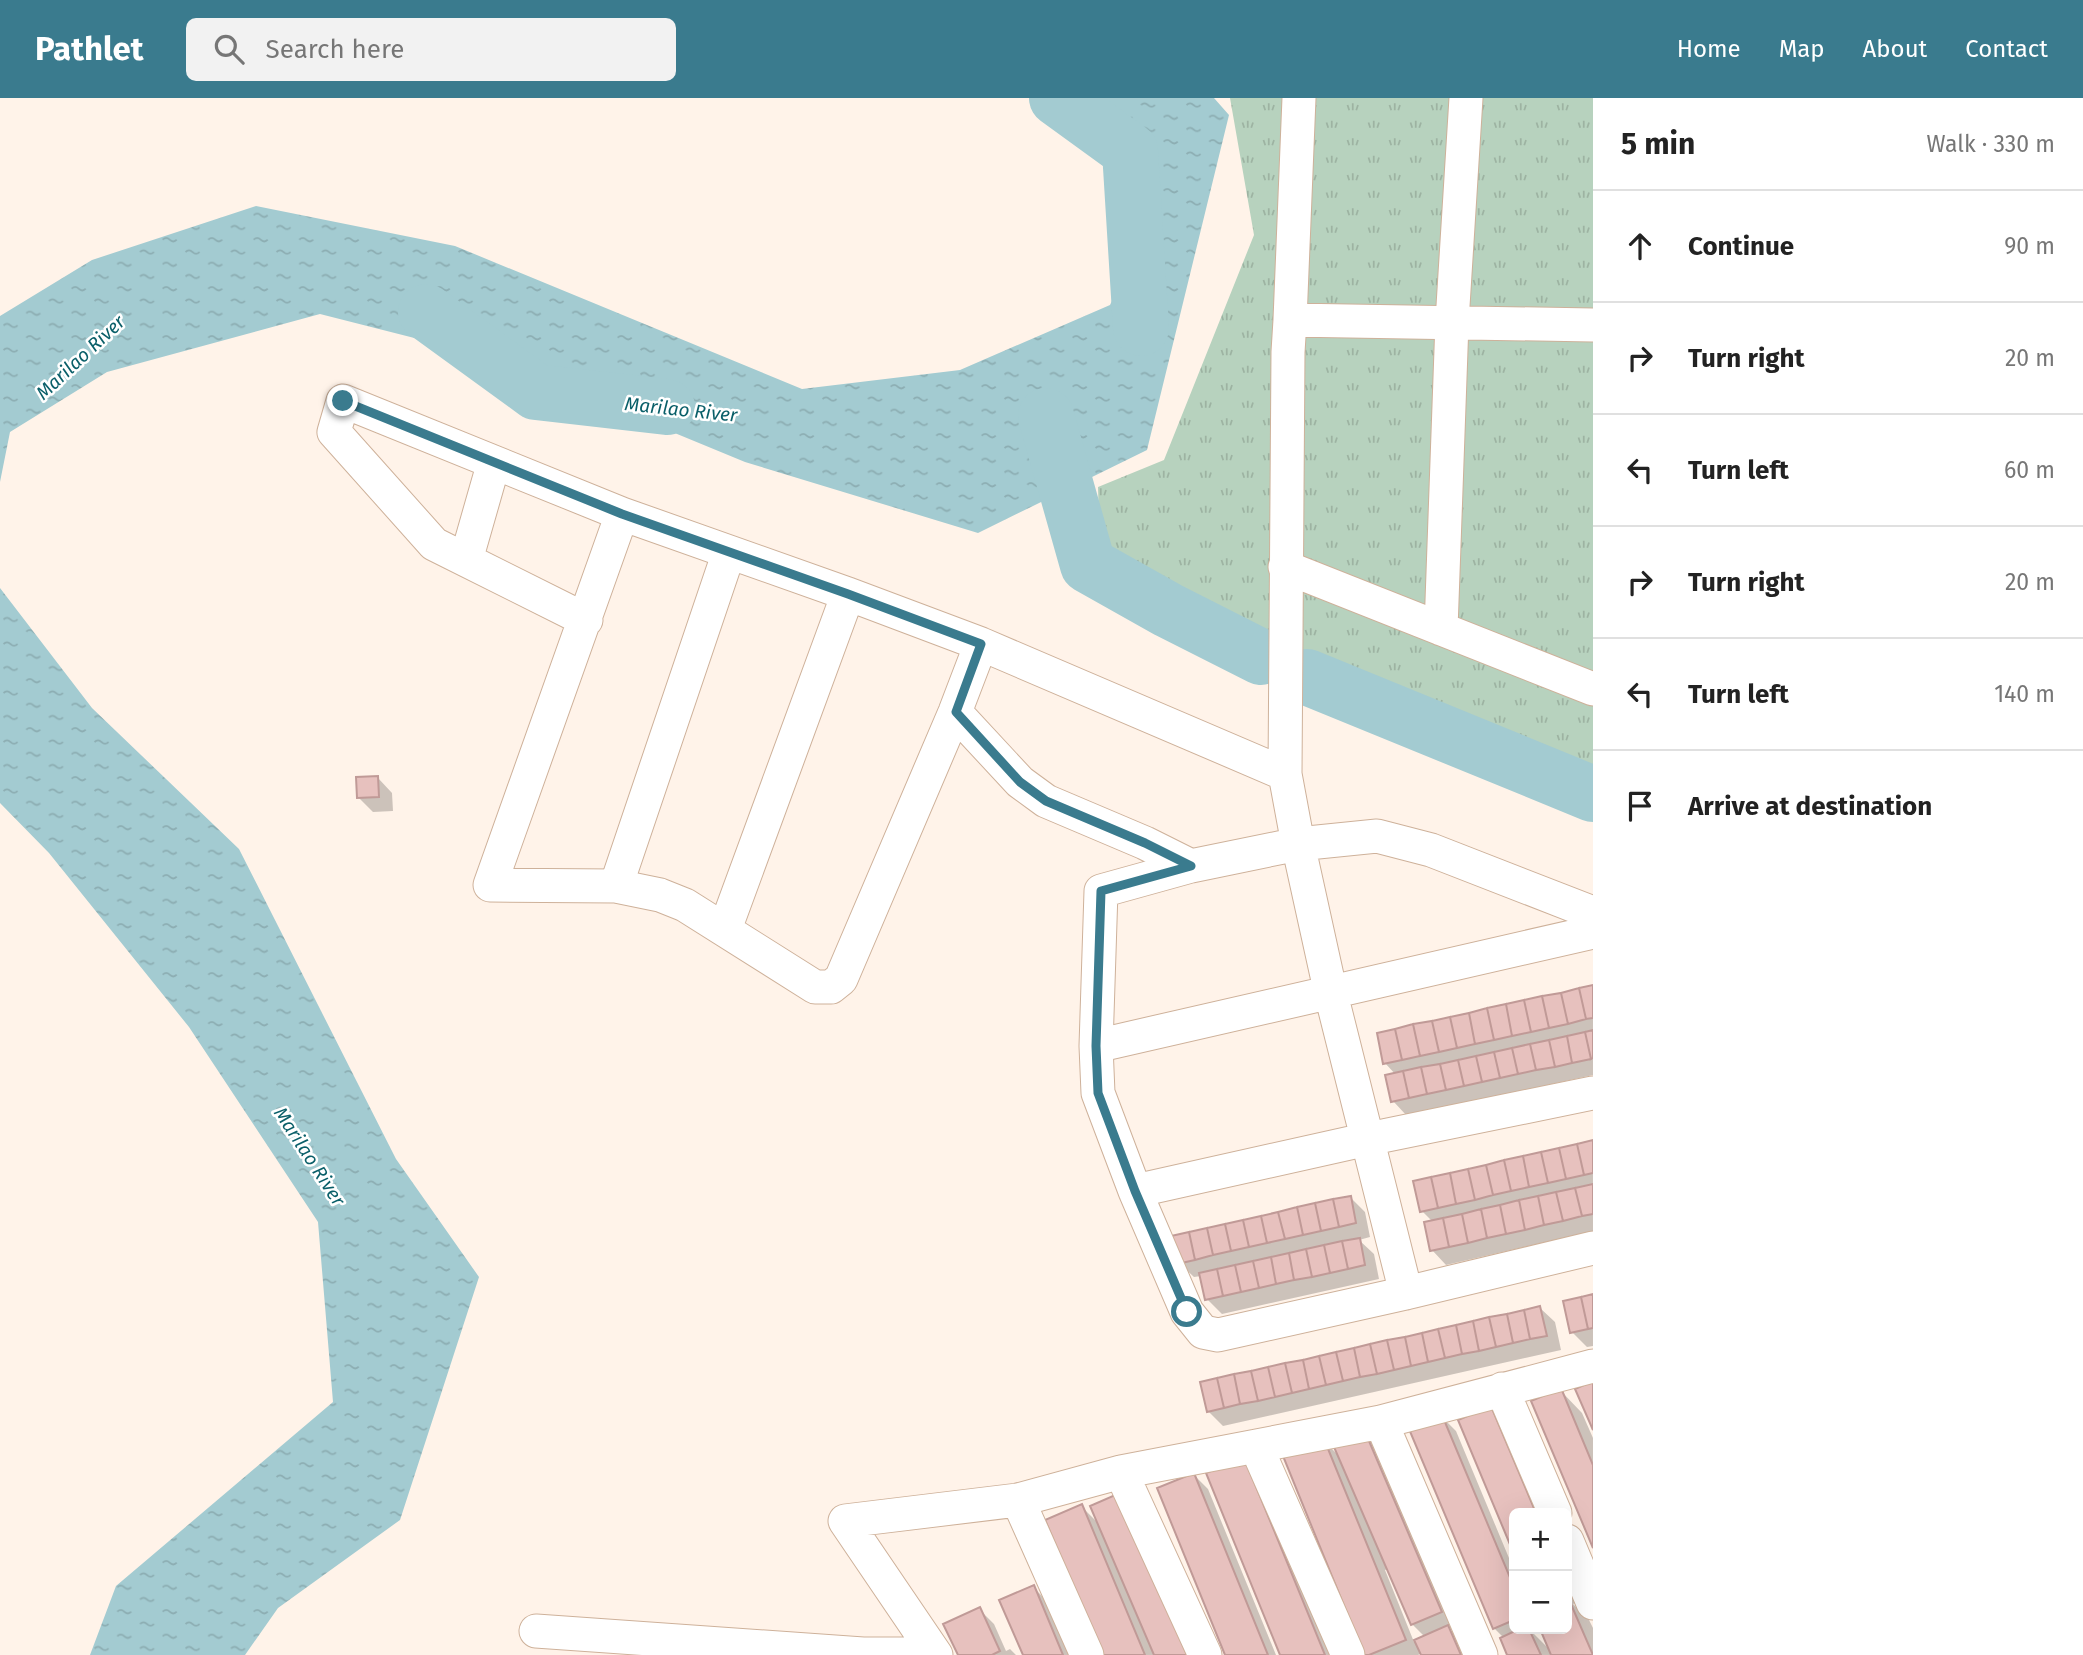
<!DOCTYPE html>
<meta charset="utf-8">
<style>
:root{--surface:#fff;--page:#f2f2f2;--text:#222;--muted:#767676;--line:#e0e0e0;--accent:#3a7b8e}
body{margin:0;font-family:"Fira Sans",sans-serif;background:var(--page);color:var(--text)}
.controls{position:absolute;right:21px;bottom:21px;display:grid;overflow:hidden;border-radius:10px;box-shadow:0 7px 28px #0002}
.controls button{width:63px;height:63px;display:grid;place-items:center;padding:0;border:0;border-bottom:2px solid var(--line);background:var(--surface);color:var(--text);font:35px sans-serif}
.stop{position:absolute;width:21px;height:21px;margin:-16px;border:5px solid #3a7b8e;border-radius:50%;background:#fff}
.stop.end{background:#3a7b8e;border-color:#fff;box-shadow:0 2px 7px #0008}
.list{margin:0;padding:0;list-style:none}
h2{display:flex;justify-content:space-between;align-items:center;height:91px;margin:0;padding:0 28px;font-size:30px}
h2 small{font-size:23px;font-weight:400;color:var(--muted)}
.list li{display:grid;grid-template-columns:46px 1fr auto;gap:21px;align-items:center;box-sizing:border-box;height:112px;padding:0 28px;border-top:2px solid var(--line)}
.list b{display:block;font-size:26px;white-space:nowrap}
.list em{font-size:23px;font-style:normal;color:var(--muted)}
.icon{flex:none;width:38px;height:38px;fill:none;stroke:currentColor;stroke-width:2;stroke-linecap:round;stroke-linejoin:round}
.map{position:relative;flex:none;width:1593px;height:1557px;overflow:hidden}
header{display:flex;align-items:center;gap:42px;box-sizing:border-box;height:98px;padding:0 35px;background:var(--accent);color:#fff}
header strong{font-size:33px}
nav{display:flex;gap:38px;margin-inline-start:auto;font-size:24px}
.search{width:490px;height:63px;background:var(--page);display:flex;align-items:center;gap:18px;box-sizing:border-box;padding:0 24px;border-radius:10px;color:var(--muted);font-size:26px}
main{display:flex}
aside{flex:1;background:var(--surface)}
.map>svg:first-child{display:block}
.grass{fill:url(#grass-tufts)}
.water{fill:url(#water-ripples)}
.shadow{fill:#0003;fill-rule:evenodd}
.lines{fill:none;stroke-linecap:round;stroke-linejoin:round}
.river{stroke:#a3cbd1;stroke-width:56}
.building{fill:#e7c1be;stroke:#c09a97;stroke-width:2}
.street-casing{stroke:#ceb19a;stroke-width:35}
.street{stroke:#fff;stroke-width:33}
.route{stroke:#3a7b8e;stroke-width:9}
.labels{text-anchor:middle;stroke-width:5;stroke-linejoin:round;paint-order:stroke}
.water-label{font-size:19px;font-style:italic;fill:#0a5f69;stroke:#fff}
</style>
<header>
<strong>Pathlet</strong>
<div class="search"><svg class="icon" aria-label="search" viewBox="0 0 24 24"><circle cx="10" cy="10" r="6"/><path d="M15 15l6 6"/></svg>Search here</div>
<nav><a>Home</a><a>Map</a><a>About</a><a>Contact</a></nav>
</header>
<main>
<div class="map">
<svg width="1593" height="1557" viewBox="0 0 1593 1557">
<defs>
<pattern id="grass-tufts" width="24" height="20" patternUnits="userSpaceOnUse" patternTransform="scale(1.75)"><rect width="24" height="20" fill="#b7d2be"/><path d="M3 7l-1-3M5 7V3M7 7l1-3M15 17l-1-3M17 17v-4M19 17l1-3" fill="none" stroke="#9db3a2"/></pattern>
<pattern id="water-ripples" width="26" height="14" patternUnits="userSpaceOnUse" patternTransform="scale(1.75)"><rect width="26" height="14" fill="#a3cbd1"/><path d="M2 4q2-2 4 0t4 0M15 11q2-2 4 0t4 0" fill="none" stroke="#8cadb2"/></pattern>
</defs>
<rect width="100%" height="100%" fill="#fff3e9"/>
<!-- grass -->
<path class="grass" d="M1230,0H1593V687L1234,535L1100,462L1098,389L1164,362L1254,137Z"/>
<!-- water -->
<path class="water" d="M1092,0H1214L1229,17L1147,352L978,435L745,364L493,260L320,216L107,274L10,334L0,384V218L92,162L256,108L455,148L802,291L960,272L1110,207L1138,150L1100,2Z
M0,490L92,610L239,751L396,1061L479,1179L400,1422L278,1510L245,1557H90L116,1488L333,1304L318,1124L189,929L49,755L0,705Z"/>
<!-- shadow -->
<path class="shadow" d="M378,680L392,695L393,713L373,714L358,699Z
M1593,889V977L1407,1018L1393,1003L1396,977L1385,965Z
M1593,1044V1133L1446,1167L1432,1152L1433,1124L1422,1113Z
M1350,1099L1365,1114L1370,1139L1359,1142L1374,1156L1379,1181L1222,1216L1207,1201L1201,1178L1194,1179L1179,1165Z
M1593,1198V1248L1587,1249L1572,1234Z
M1540,1210L1555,1224L1561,1252L1223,1328L1208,1313Z
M1560,1292L1582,1315L1593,1340V1446Z
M1491,1310L1505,1325L1543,1415H1514V1452L1460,1323Z
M1442,1319L1456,1333L1514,1472V1531H1567V1472L1580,1503L1573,1506L1589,1522L1593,1530V1557H1509L1504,1540L1494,1530ZM1542,1531L1551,1553L1533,1535Z
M1365,1338L1380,1353L1455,1529L1450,1531L1462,1543L1468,1557H1423L1422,1555L1418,1557H1365L1324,1343L1340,1359ZM1388,1471L1412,1526L1425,1539L1414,1544L1385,1472Z
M1243,1361L1332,1557H1282Z
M1194,1377L1208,1391L1276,1557H1227Z
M1081,1408L1100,1427L1199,1557H1104Z
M1033,1489L1048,1504L1070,1557H1024Z
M979,1511L994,1526L1006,1553L1010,1551L1016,1557H960Z"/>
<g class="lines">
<!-- river -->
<path class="river" d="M1057,0L1130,53L1141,230
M426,214L536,294L667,309
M1046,318L1088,467L1168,512L1261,559
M1307,579L1593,696"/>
</g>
<!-- building -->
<path class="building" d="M378,678L379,699L357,700L356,679Z
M1593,887V920L1586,921L1579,890Z
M1579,890L1586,921L1568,926L1561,895Z
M1561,895L1568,926L1549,930L1542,898Z
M1542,898L1549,930L1531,934L1524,902Z
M1524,902L1531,934L1512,938L1506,906Z
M1506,906L1512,938L1494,942L1487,910Z
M1487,910L1494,942L1475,946L1469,915Z
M1469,915L1475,946L1457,950L1450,919Z
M1450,919L1457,950L1439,954L1432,923Z
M1432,923L1439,954L1420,958L1413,926Z
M1413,926L1420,958L1402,962L1395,931Z
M1395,931L1402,962L1383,966L1377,935Z
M1593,932V960L1591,961L1585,934Z
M1585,934L1591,961L1572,965L1567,938Z
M1567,938L1572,965L1555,969L1549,942Z
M1549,942L1555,969L1536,972L1530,946Z
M1530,946L1536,972L1518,976L1512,950Z
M1512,950L1518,976L1500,980L1494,954Z
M1494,954L1500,980L1482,984L1476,958Z
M1476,958L1482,984L1464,988L1458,962Z
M1458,962L1464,988L1446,992L1440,966Z
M1440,966L1446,992L1427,996L1421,969Z
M1421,969L1427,996L1409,1000L1403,973Z
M1403,973L1409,1000L1391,1004L1385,977Z
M1593,1042V1075L1584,1077L1577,1046Z
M1577,1046L1584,1077L1566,1081L1559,1050Z
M1559,1050L1566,1081L1548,1085L1541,1054Z
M1541,1054L1548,1085L1529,1089L1523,1058Z
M1523,1058L1529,1089L1511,1093L1504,1062Z
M1504,1062L1511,1093L1493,1097L1486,1067Z
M1486,1067L1493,1097L1475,1102L1468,1071Z
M1468,1071L1475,1102L1456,1106L1450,1075Z
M1450,1075L1456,1106L1438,1110L1431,1079Z
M1431,1079L1438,1110L1420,1114L1413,1083Z
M1593,1086V1116L1582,1118L1575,1090Z
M1575,1090L1582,1118L1563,1123L1556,1094Z
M1556,1094L1563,1123L1544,1127L1538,1098Z
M1351,1098L1356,1125L1339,1129L1333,1101Z
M1538,1098L1544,1127L1525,1132L1519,1102Z
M1333,1101L1339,1129L1321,1133L1315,1105Z
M1519,1102L1525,1132L1506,1136L1500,1107Z
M1315,1105L1321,1133L1303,1137L1297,1109Z
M1500,1107L1506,1136L1487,1140L1481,1111Z
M1297,1109L1303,1137L1285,1141L1278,1114Z
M1481,1111L1487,1140L1468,1145L1462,1116Z
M1278,1114L1285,1141L1267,1145L1261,1118Z
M1462,1116L1468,1145L1449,1149L1443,1120Z
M1261,1118L1267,1145L1249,1149L1243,1122Z
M1443,1120L1449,1149L1430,1153L1424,1124Z
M1243,1122L1249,1149L1231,1153L1225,1126Z
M1225,1126L1231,1153L1213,1157L1207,1130Z
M1207,1130L1213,1157L1195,1162L1189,1134Z
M1189,1134L1195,1162L1177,1166L1171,1138Z
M1360,1140L1365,1167L1348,1171L1342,1143Z
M1342,1143L1348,1171L1330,1175L1324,1147Z
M1324,1147L1330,1175L1312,1179L1306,1151Z
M1306,1151L1312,1179L1294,1182L1289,1155Z
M1289,1155L1294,1182L1276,1186L1271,1159Z
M1271,1159L1276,1186L1259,1190L1253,1163Z
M1253,1163L1259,1190L1241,1194L1235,1167Z
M1235,1167L1241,1194L1223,1198L1217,1171Z
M1217,1171L1223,1198L1205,1202L1199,1175Z
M1593,1196V1230L1588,1231L1581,1199Z
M1581,1199L1588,1231L1570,1235L1563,1203Z
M1540,1208L1547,1238L1530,1241L1524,1212Z
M1524,1212L1530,1241L1513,1245L1507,1216Z
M1507,1216L1513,1245L1496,1249L1489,1219Z
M1489,1219L1496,1249L1479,1253L1473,1223Z
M1473,1223L1479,1253L1462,1256L1456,1227Z
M1456,1227L1462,1256L1445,1260L1438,1231Z
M1438,1231L1445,1260L1428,1264L1422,1235Z
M1422,1235L1428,1264L1411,1268L1405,1239Z
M1405,1239L1411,1268L1394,1272L1387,1242Z
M1387,1242L1394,1272L1377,1276L1370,1246Z
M1370,1246L1377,1276L1360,1279L1354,1250Z
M1354,1250L1360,1279L1343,1283L1336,1254Z
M1336,1254L1343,1283L1326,1287L1319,1258Z
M1319,1258L1326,1287L1309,1291L1303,1262Z
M1303,1262L1309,1291L1292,1295L1285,1265Z
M1285,1265L1292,1295L1275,1299L1268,1269Z
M1268,1269L1275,1299L1258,1303L1251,1273Z
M1251,1273L1258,1303L1240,1306L1234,1276Z
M1234,1276L1240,1306L1224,1310L1217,1280Z
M1217,1280L1224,1310L1207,1314L1200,1284Z
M1593,1283V1332L1575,1291Z
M1561,1290L1593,1367V1450L1531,1303Z
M1491,1308L1536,1415H1514V1456L1458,1322Z
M1442,1317L1514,1489V1522L1493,1531L1409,1331Z
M1366,1336L1442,1514L1411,1527L1334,1349Z
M1324,1341L1406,1542L1369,1557H1364L1283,1358Z
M1244,1359L1325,1557H1280L1206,1375Z
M1194,1375L1268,1557H1225L1157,1390Z
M1122,1394L1192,1557H1154L1090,1408Z
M1082,1406L1145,1557H1102L1045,1422Z
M1034,1487L1063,1557H1023L999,1502Z
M1567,1497L1593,1557H1551L1540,1531H1567Z
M980,1509L1000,1553L992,1557H958L943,1526Z
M1448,1527L1461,1557H1421L1414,1542Z
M1519,1531H1529L1541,1557H1507L1500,1540Z"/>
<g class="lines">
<defs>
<path id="street" d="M1290,222L1299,0
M466,462L494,364
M1285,469L1593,591
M586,522L434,446L334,334L343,303L622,416
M1441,531L1452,224L1466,0
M981,546L955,614L841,881L831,889H815L685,807L660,797L616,788L490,787L622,416L848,496L981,546L1285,676
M955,614L1020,684L1046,703L1145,745L1191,768
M616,788L729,454
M1593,815L1431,752L1377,738L1298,746L1191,768L1101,793L1096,948L1098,995L1135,1093L1187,1214L1203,1234L1218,1237L1406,1195L1593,1150
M725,831L848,496
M1096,948L1593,834
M1135,1093L1368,1041L1593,995
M1406,1195L1331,896L1298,746L1285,676L1288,254L1290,222L1593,227
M1502,1291L1555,1415
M1381,1324L1481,1557
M1256,1348L1348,1557
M1121,1374L1205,1557
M1018,1402L1087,1557
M1567,1443L1593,1505
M536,1533L863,1556H935
M936,1557L845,1423L1018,1402L1121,1374L1381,1324L1593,1268"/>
</defs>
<!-- street casing -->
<use href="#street" class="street-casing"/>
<!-- street -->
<use href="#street" class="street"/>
</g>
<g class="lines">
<!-- route -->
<path class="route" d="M343,303L622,416L848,496L981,546L956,614L1020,684L1046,703L1145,745L1191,768L1101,793L1096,948L1098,995L1135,1093L1187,1214"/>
</g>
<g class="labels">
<!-- water labels -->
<g class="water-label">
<text transform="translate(80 259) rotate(-43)" y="7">Marilao River</text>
<text transform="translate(681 311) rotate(6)" y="7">Marilao River</text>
<text transform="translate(310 1058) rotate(57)" y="7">Marilao River</text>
</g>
</g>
</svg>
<div class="controls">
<button>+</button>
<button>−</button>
</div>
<div class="stop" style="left:1187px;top:1214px"></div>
<div class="stop end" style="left:343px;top:303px"></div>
</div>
<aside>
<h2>5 min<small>Walk · 330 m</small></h2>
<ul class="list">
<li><svg class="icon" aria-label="ahead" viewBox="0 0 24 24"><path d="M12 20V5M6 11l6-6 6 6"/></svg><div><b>Continue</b></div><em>90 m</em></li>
<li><svg class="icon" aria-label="right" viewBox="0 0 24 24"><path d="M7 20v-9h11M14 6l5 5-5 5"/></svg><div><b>Turn right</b></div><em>20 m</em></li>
<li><svg class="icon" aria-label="left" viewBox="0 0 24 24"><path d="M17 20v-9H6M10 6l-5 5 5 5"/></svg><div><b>Turn left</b></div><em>60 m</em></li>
<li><svg class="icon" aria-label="right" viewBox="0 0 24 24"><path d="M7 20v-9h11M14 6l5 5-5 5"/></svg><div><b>Turn right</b></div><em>20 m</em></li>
<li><svg class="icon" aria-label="left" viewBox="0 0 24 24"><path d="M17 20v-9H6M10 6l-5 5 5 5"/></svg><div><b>Turn left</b></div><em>140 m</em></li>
<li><svg class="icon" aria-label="arrive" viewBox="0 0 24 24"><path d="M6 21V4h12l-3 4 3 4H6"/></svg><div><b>Arrive at destination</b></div></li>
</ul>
</aside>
</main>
